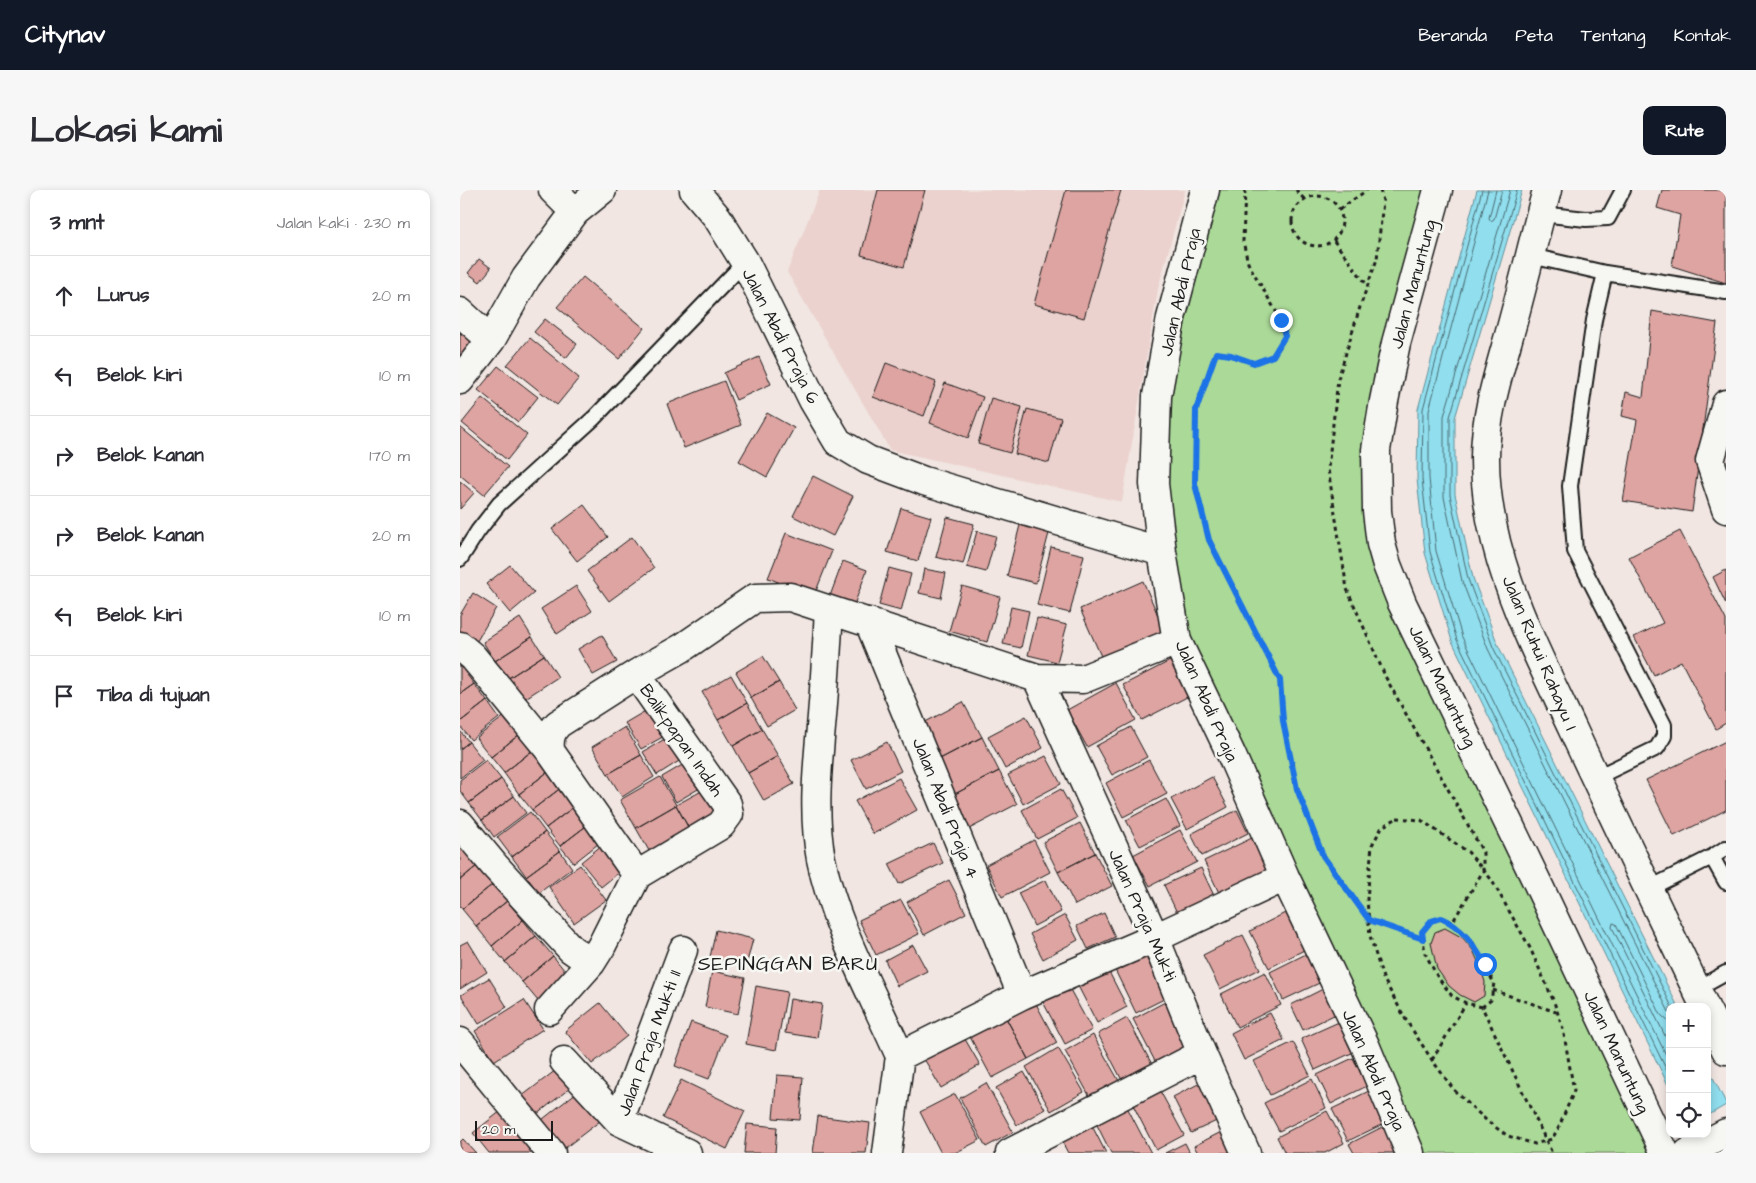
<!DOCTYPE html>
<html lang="id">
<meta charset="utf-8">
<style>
:root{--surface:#fff;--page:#f7f7f7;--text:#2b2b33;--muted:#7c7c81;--line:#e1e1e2;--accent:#111827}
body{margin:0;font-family:"Architects Daughter",sans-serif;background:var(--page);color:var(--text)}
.controls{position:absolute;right:15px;bottom:15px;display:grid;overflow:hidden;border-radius:10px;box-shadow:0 2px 8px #0003}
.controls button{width:45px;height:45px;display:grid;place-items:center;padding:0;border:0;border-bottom:1px solid var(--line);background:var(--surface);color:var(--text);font:25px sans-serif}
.scale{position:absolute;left:15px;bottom:12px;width:78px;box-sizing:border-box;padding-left:5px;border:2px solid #1c1c1c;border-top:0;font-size:14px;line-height:18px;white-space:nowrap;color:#1c1c1c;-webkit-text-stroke:4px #f6f6f2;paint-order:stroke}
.stop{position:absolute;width:15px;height:15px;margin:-11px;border:4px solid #1a73e8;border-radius:50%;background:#fff}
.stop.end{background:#1a73e8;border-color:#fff;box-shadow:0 1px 5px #0008}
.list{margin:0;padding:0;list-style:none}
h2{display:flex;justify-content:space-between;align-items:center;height:65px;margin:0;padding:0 20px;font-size:21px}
h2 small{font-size:16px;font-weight:400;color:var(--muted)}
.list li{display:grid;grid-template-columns:32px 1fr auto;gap:15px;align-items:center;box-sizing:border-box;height:80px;padding:0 20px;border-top:1px solid var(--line)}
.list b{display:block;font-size:19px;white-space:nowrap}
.list em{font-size:16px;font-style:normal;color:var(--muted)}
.icon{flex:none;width:28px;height:28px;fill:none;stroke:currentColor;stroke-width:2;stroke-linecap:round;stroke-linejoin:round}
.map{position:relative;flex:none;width:1266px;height:963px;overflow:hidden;border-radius:10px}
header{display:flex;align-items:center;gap:30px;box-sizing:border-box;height:70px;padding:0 25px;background:var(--accent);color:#fff}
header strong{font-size:24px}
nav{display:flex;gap:28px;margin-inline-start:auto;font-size:18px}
.intro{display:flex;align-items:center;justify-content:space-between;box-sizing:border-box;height:120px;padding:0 30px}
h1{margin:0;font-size:35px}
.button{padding:12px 22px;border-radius:10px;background:var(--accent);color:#fff;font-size:18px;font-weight:700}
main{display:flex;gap:30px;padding:0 30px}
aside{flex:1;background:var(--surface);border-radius:10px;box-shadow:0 2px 8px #0003}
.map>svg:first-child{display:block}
.built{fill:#ebd2ce}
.green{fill:#abd998;stroke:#647a5a}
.water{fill:#90deee;stroke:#62909a}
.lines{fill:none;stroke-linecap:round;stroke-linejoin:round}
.shore{stroke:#4a6a70;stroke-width:1}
.building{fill:#dea4a1;stroke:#1c1c1c}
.service-casing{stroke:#1c1c1c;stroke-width:18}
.minor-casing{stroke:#1c1c1c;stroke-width:31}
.tertiary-casing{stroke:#1c1c1c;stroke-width:31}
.path{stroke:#1c1c1c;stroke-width:3;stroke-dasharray:4 4;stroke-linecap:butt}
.service{stroke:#f6f6f2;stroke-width:14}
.minor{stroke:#f6f6f2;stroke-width:28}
.tertiary{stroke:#f6f6f2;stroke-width:28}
.route{stroke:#1a73e8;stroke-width:6}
.labels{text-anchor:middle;stroke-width:5;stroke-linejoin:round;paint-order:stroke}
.street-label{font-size:18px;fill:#1c1c1c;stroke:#f6f6f2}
.quarter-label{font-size:20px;letter-spacing:1px;fill:#1c1c1c;stroke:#f6f6f2}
</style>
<header>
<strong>Citynav</strong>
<nav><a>Beranda</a><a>Peta</a><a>Tentang</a><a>Kontak</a></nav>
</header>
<div class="intro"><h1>Lokasi kami</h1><a class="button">Rute</a></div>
<main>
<aside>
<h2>3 mnt<small>Jalan kaki · 230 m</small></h2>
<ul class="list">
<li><svg class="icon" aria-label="ahead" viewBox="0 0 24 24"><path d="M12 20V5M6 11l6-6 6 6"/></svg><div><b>Lurus</b></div><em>20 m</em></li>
<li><svg class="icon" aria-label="left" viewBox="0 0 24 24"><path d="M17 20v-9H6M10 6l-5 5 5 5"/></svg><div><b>Belok kiri</b></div><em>10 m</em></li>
<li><svg class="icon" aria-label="right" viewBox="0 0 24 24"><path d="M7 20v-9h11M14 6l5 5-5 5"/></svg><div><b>Belok kanan</b></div><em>170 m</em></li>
<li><svg class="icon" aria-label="right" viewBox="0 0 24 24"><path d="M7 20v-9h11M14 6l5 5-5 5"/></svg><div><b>Belok kanan</b></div><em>20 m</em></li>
<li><svg class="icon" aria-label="left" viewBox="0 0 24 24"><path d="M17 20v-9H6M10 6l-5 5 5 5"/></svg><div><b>Belok kiri</b></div><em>10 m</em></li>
<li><svg class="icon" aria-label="arrive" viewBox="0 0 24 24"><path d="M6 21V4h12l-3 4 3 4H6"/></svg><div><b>Tiba di tujuan</b></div></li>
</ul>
</aside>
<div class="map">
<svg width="1266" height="963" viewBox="0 0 1266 963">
<rect width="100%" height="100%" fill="#f1e6e2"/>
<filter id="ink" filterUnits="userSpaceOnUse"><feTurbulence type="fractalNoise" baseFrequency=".02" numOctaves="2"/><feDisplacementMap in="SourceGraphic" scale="10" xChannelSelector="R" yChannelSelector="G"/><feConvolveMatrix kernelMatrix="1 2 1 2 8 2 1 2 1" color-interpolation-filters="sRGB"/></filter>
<g filter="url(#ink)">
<!-- built -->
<path class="built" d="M360,0H725L698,99L662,312L430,260L327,82Z"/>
<!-- green -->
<path class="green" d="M757,0H987L920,247L919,333L1197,963H958L722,439L699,283L722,118Z"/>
<!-- water -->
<path class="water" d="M1017,0H1062L995,228V304L1013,388L1038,455L1218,817H1210V899L992,451L965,363L957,289L958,219Z
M1247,876L1266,913V915L1247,926Z"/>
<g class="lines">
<!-- shore -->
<path class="shore" d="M1022,0L963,219L962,289L970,362L997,450L1210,887
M1028,0L969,220V288L976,361L1002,447L1210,873
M1036,0L1029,28L1031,31L1034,29L1042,0
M1050,0L984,226V307L1002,391L1028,459L1210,824
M1057,0L990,227V305L1008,389L1033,457L1212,817
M1210,833L1201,825L1156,734L1153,733L1152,737L1210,856"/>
</g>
<!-- building -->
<path class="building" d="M418,0H465L444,77L401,65Z
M606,0H661L624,128L574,114Z
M1202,0H1266V93L1212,76L1220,25L1197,18Z
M19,69L31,78L20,92L8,83Z
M123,87L184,138L159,169L97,117Z
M1192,121L1257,133L1232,322L1163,311L1177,230L1162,226L1166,202L1183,207Z
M85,129L117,154L106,168L74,142Z
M0,143L18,155L0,180Z
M70,148L119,188L97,215L47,175Z
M299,167L311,194L276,210L264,183Z
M426,173L476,192L464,226L413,207Z
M38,176L78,207L58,232L18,200Z
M264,191L281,235L224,258L207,214Z
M485,193L523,207L508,248L470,233Z
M22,208L67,245L47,270L2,233Z
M531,208L562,217L550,263L518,254Z
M567,219L601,228L589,273L555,264Z
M307,223L334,238L307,287L279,271Z
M0,237L48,277L24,305L0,285Z
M353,286L393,306L373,346L333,326Z
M0,291L14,303L0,319Z
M124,315L148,347L117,371L92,339Z
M441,318L471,327L458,371L427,362Z
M487,327L514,334L503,374L476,367Z
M560,335L589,343L576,393L547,386Z
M517,341L536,346L526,382L507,377Z
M1220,341L1266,430V533L1256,539L1221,471L1194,485L1174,447L1203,433L1169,367Z
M326,343L372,361L354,406L308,388Z
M172,347L194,378L149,411L127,381Z
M591,357L624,365L610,423L577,415Z
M383,371L407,380L394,415L370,406Z
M50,375L74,403L50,423L26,394Z
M429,378L451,384L441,421L419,415Z
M464,379L486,383L481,408L459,403Z
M1266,380V414L1253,387Z
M683,391L707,446L644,473L620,419Z
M116,396L132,421L97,444L81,419Z
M502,396L540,407L527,452L489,441Z
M13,403L36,418L14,456L0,447V425Z
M551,417L569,421L561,458L543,454Z
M60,428L72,447L35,471L23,452Z
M577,428L607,435L597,472L568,465Z
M142,445L157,472L133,485L118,459Z
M72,447L84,465L47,489L35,471Z
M84,465L98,487L61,511L47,489Z
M303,466L319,492L291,508L276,482Z
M710,471L729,506L682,530L663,495Z
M0,476L14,494L0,504Z
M271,485L287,513L258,530L242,502Z
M319,492L335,520L307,536L291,508Z
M656,493L676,530L627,557L607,520Z
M14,494L27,511L0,532V504Z
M27,511L39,528L11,550L0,536V532Z
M503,512L522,547L474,572L456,537Z
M287,513L302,539L273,556L258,530Z
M192,517L208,544L181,559L165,533Z
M46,525L60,544L31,567L16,548Z
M566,526L583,558L545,579L528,546Z
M165,537L181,565L148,584L132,557Z
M671,537L687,567L652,585L636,556Z
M302,539L318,566L288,583L273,556Z
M0,541L9,552L0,559Z
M60,544L73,560L44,583L31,567Z
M213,544L227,566L197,585L183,562Z
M522,547L539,581L491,606L474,572Z
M1266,551V620L1214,646L1186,590Z
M9,552L23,570L0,588V559Z
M427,552L441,581L406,599L391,570Z
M73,560L89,581L59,604L44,583Z
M181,565L194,587L162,607L148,584Z
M318,566L334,594L304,611L288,583Z
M586,566L601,594L563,614L548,585Z
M26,570L41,589L9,613L0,601V590Z
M231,570L245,595L216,612L202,587Z
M689,570L707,604L663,627L646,593Z
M89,581L102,597L72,620L59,604Z
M539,581L557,614L509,639L491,606Z
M200,587L216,615L176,638L160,610Z
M752,587L768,617L727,639L711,609Z
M439,588L457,620L413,644L395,611Z
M41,589L54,606L22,630L9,613Z
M102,597L116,615L86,638L72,620Z
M247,598L263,626L232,644L216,615Z
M601,599L617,628L577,649L562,620Z
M54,606L66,623L34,647L22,630Z
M706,609L720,636L680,656L666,630Z
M116,615L130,633L100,656L86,638Z
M216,615L232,644L192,666L176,638Z
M777,620L788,643L742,666L731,644Z
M70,622L85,642L52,667L37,647Z
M130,633L143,650L114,673L100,656Z
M620,633L635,663L598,682L583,652Z
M720,640L737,672L690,696L673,665Z
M85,642L100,661L66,686L52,667Z
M792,648L810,685L761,707L744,671Z
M574,650L590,682L542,707L526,675Z
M473,653L483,673L439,694L429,674Z
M142,655L162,680L141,697L121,672Z
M3,658L18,675L0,690V660Z
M100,661L112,678L79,703L66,686Z
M635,663L652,696L615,715L598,682Z
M18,675L33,694L2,719L0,716V690Z
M120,675L146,710L114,733L89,697Z
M741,678L756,710L719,727L704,695Z
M489,690L506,723L464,745L447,712Z
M586,690L601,722L574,736L558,703Z
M33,694L47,711L16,736L2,719Z
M441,710L459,744L416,765L399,730Z
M47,711L63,730L32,756L16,736Z
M827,722L846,759L809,778L790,741Z
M644,723L655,747L628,759L617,736Z
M605,725L618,750L583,769L570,744Z
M63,730L76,746L45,772L32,756Z
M985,738L1003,748L1013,760L1020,776L1025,792L1024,806L1014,812L1000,805L989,796L977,779L971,753L975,742Z
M256,740L293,749L286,776L250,767Z
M783,745L800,779L760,799L743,765Z
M76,746L93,766L62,792L45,772Z
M8,751L27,782L0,799V755Z
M453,755L467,781L437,796L425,770Z
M854,760L868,789L823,810L810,782Z
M684,763L706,808L676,823L654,778Z
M93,766L109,786L78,811L62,792Z
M647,778L667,817L637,833L617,794Z
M252,781L285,788L278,824L245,817Z
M805,782L821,815L777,837L761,804Z
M29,788L47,817L19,834L1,805Z
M296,796L327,802L316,860L286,854Z
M608,796L632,840L605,854L582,810Z
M865,798L878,823L843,840L831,815Z
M330,809L362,814L357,848L325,843Z
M64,810L83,839L34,871L15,841Z
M574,810L597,853L568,869L545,826Z
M705,812L729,860L698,877L673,829Z
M140,813L167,846L132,874L105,841Z
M810,823L824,850L784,870L771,843Z
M545,826L568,869L532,888L509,845Z
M667,828L694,878L664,894L638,844Z
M881,831L896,861L855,880L841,849Z
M231,832L266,845L249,889L215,876Z
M502,844L520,875L481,898L463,867Z
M633,845L659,891L630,907L605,861Z
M833,852L850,885L810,905L794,871Z
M598,858L624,902L591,921L566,877Z
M893,868L907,896L871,914L857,885Z
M96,880L110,898L71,929L57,910Z
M564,882L585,919L557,935L536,898Z
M317,885L343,887L340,930L313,928Z
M852,889L866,918L819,941L804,913Z
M221,890L285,921L267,959L203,928Z
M746,890L765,927L731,943L713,907Z
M526,893L553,942L526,957L500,908Z
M699,899L724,945L696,960L672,913Z
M911,900L927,932L888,951L872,919Z
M117,902L140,931L101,961L78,933Z
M495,904L520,950L495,963H481L460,922Z
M46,917L82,963H29L13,943Z
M667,917L691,963H651L636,933Z
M867,921L884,953L865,963H825L817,947Z
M358,926L410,933L406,963H353Z
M630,932L646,963H608L600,948Z
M930,933L945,963H894L889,954Z
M287,934L317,937L315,963H284Z
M765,940L778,963H738L734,956Z
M3,949L16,963H0V952Z
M725,953L730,963H705Z"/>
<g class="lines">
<defs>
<path id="service" d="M1081,24L1126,29L1148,28L1163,0
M1071,66L1145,83L1134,130L1110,296L1115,361L1204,535V546L1197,558L1135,588
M1145,83L1266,102
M0,369L18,341L39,314L134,228L285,72
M1252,667L1266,658
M1188,699L1252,667L1266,692
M1237,799L1266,783"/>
<path id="minor" d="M93,0L115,22
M234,0L257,27L285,72L353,210L378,252L408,270L464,291L702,362
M745,0L711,128L697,206L694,294L702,362L717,451L771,564L825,687L905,855L950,963
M0,122L31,150
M0,190L31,150L66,88L115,22L142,0
M1266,214L1250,271L1266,319
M369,420C367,455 365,491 362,526C358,573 352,622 361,669C375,738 412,802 440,866
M409,432L562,805
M0,456L13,467L90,561
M577,488L695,748L742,864L786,963
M0,634L34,675L111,759L131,773L141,757L177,685L261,635L269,624L267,614L176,484
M177,685L90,561C89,550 90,542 98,534L176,484L222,458L295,408L330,407L577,488L623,489L717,451
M223,760L159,931L227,963
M89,820L131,773
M0,852L91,963
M104,871L159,931
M427,963L440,866L562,805L695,748L825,687
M550,963L742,864
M1228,963L1266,943"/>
<path id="tertiary" d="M978,0L936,153L924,211L916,260L917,321L921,354L927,375L942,413L1077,692L1205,963
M1087,0C1075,44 1065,87 1053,131C1041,176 1025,221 1025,268C1025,366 1073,454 1113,540C1156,633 1201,725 1245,817
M1247,821L1266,860"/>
</defs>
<!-- service casing -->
<use href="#service" class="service-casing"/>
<!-- minor casing -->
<use href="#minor" class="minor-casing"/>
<!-- tertiary casing -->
<use href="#tertiary" class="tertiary-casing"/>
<!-- path -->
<path class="path" d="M785,0L783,51L788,73L821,130L825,146L813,166L794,173L771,165L756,163L736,220L735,294L749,350L820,490L823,531L837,599L863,666L909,730L963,749
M836,0L844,9
M920,0L923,11L917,69L900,117L878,189L868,279L887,399L926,488L1023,662V681L992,733
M832 31a25 25 0 1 1 50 0a25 25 0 1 1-50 0Z
M880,19L907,0
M874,51L907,95
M937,628L961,630L1008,662L1031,689L1070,758L1094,812L1103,839L1114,901L1099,937L1092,949L1075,954L1048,946L1028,932L994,900L972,870L946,830L923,788L910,746L907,709L912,655L922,637Z
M1033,800L1096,822
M1022,817L1006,813L992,806L977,786L965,763L962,742L971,731L981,728L992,733L1012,752L1034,793L1031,810L1022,817L1092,963
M972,870L1006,813"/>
<!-- service -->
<use href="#service" class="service"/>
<!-- minor -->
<use href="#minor" class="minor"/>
<!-- tertiary -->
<use href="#tertiary" class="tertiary"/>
</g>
</g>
<g class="lines" filter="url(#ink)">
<!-- route -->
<path class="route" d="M821,130L825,146L813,166L794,173L771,165L756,163L736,220L735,294L749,350L820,490L823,531L837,599L863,666L909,730L963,749L962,742L971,731L981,728C1002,737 1014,755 1025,774"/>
</g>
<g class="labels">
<!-- street labels -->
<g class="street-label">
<text transform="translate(953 94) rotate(-75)" y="6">Jalan Manuntung</text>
<text transform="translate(720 102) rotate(-77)" y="6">Jalan Abdi Praja</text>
<text transform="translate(321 146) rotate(63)" y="6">Jalan Abdi Praja 6</text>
<text transform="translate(1080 463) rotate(67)" y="6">Jalan Ruhui Rahayu I</text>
<text transform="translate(983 496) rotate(64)" y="6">Jalan Manuntung</text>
<text transform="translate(747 511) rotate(66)" y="6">Jalan Abdi Praja</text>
<text transform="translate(222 550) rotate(55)" y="6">Balikpapan Indah</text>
<text transform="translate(486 618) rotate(68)" y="6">Jalan Abdi Praja 4</text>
<text transform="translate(683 725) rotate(66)" y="6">Jalan Praja Mukti</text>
<text transform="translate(189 853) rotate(-70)" y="6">Jalan Praja Mukti 11</text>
<text transform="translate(1157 862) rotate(65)" y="6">Jalan Manuntung</text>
<text transform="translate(914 880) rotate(66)" y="6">Jalan Abdi Praja</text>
</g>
<!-- quarter labels -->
<g class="quarter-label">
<text x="328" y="780">SEPINGGAN BARU</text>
</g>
</g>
</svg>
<div class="controls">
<button>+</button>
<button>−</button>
<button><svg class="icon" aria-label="locate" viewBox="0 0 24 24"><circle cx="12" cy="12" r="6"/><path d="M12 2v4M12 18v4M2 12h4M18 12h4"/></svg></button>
</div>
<div class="scale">20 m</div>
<div class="stop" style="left:1025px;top:774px"></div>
<div class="stop end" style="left:821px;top:130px"></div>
</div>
</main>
